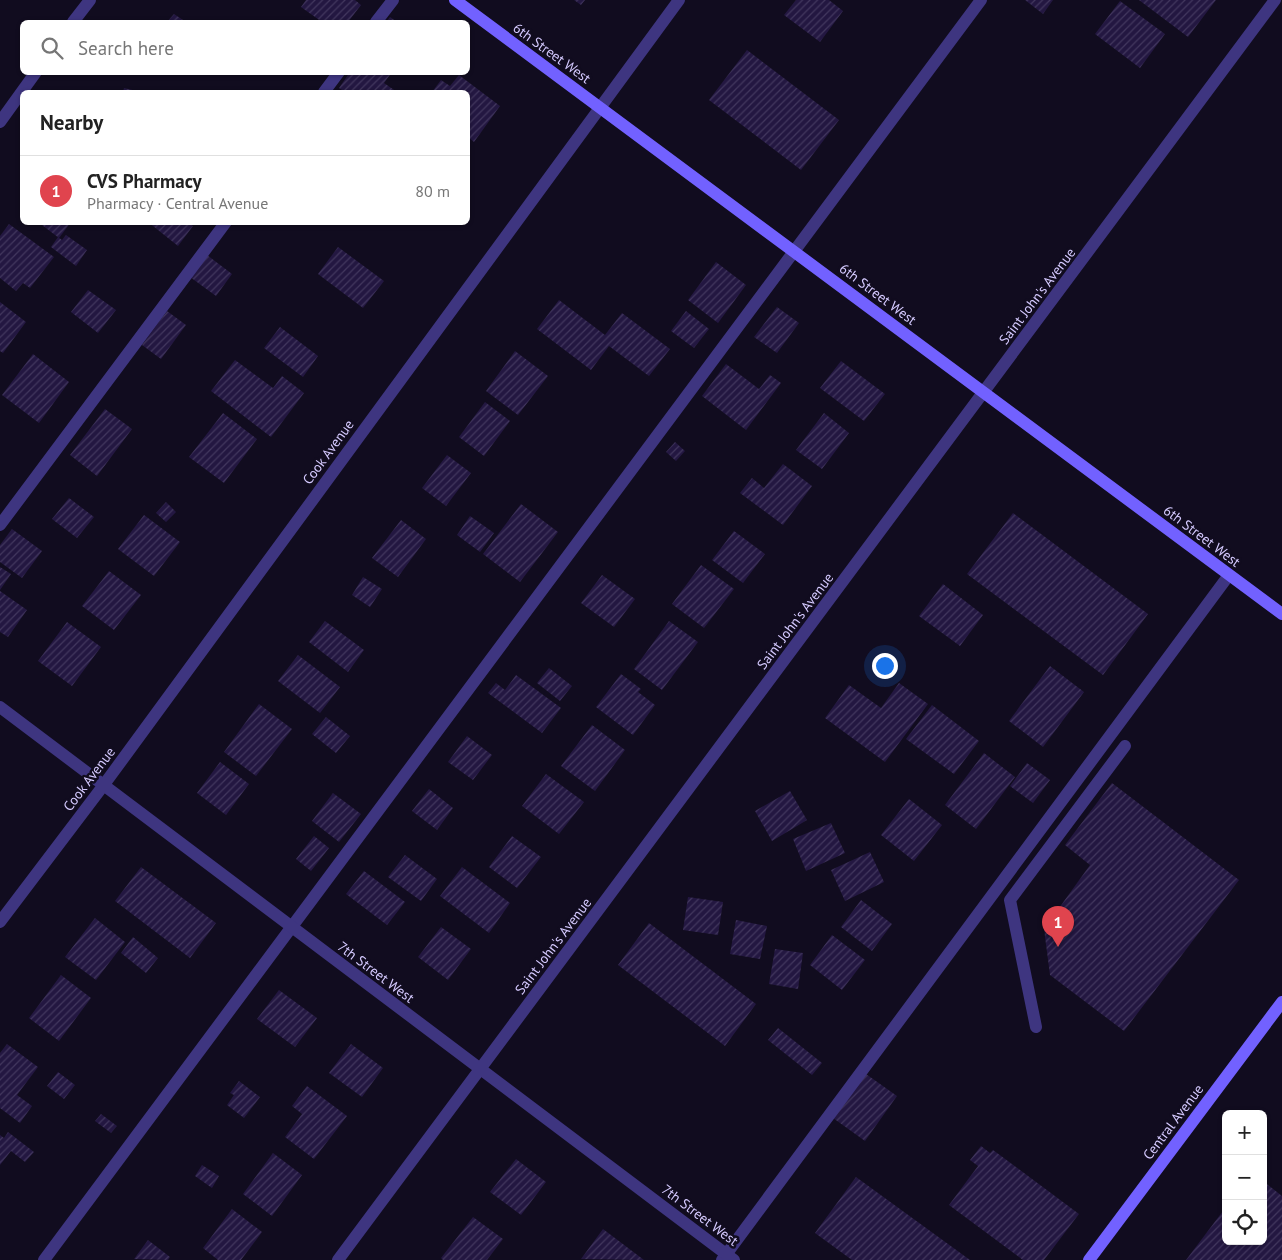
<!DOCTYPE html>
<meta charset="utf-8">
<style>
:root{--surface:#fff;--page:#f2f2f2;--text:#222;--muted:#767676;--line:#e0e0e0;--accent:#db2777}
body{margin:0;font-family:"PT Sans",sans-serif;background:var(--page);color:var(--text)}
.controls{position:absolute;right:15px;bottom:15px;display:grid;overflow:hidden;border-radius:8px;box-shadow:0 1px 4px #0004}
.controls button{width:45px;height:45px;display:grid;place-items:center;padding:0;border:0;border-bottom:1px solid var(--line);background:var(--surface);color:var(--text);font:25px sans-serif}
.you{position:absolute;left:884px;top:665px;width:18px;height:18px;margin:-12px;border:4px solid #fff;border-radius:50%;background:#1a73e8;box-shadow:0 0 0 8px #1a73e833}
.badge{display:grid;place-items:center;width:32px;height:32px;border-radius:50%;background:var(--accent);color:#fff;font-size:16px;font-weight:700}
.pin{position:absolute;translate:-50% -41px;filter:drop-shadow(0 1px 2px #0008)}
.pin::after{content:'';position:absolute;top:26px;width:18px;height:15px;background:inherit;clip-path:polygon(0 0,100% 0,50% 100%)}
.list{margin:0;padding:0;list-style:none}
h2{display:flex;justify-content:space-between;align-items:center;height:65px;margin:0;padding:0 20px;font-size:21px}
h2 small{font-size:16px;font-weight:400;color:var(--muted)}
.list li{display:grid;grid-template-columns:32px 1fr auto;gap:15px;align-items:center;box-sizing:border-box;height:70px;padding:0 20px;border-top:1px solid var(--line)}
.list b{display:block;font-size:19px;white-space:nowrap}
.list p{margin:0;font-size:16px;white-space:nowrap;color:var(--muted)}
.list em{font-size:16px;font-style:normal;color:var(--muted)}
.icon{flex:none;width:28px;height:28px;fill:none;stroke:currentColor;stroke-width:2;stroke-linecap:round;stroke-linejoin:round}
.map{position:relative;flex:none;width:1282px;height:1260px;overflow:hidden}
.search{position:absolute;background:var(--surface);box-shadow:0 1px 4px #0004;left:20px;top:20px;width:450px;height:55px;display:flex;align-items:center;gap:12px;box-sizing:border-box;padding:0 18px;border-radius:8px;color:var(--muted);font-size:19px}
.panel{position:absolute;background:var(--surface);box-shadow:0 1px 4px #0004;left:20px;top:90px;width:450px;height:135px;border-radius:8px}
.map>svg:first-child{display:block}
.building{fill:url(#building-hatch)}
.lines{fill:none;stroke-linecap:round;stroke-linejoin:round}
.lane{stroke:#3e3580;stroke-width:12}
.street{stroke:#3e3580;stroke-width:12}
.secondary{stroke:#7261ff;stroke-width:12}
.labels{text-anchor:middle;stroke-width:5;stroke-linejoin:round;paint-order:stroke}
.street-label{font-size:14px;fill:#d5caff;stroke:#110c1f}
</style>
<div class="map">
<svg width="1282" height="1260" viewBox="0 0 1282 1260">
<defs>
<pattern id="building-hatch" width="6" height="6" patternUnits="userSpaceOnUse" patternTransform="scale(1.25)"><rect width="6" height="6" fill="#231741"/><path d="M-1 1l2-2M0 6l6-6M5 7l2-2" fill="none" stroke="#42375e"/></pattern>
</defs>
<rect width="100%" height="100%" fill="#110c1f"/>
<!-- building -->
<path class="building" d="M306,0H355L361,5L348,22H322L301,7Z
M574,0H585L581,5Z
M796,0H829L843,11L820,42L784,15Z
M1025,0H1053L1043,14Z
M1139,0H1216L1188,37Z
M1120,1L1165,34L1140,68L1095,34Z
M174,14L186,22H167Z
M390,17L397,22H386Z
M747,50L839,120L801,170L709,100Z
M350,72H392L384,83L397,92H345L339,88Z
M459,75L500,106L474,142L468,137V92H432L441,80L450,86Z
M124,88L141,92H123Z
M38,222H71L59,238Z
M148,222H188L193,226L178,246Z
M9,224L54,257L30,288L23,283L16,291L0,278V236Z
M66,235L87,250L76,266L51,247L58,237L62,240Z
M338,247L384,281L363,308L318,274Z
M207,255L232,274L216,296L190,277Z
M716,262L746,285L718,323L688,300Z
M88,290L116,310L98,333L71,312Z
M559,300L605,335L622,313L670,349L649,376L609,346L591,370L537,329Z
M0,302L26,322L3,353L0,351Z
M777,307L799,323L777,353L754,337Z
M167,311L186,325L161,359L142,345Z
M686,311L709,329L694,348L671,331Z
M280,327L318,356L303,377L264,348Z
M515,351L548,376L518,415L486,391Z
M33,354L69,382L39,423L2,395Z
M235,360L273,388L282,376L304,393L271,437L211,391Z
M841,361L885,394L864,421L820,388Z
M726,364L759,389L770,375L781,383L746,430L702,396Z
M485,402L510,421L484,456L459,437Z
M105,409L132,429L97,476L70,455Z
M223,413L257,439L224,483L189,457Z
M824,413L849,433L822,469L796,450Z
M675,442L685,451L676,461L666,452Z
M447,455L471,473L446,506L422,488Z
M783,464L812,486L783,525L740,493L752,478L764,488Z
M69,498L94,517L77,538L52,519Z
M166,502L176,512L166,522L156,513Z
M521,504L558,532L520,582L483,554Z
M1013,513L1148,614L1103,675L967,574Z
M144,515L180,542L154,576L118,549Z
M470,516L494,533L480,552L457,535Z
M401,520L426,539L398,577L372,558Z
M12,529L42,551L22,578L0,562V545Z
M734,531L765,554L743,583L712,560Z
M701,565L734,589L704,628L672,604Z
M0,567L11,574L0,590Z
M109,571L141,595L114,630L82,606Z
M602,575L635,599L614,627L581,603Z
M363,577L382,589L370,607L352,595Z
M943,584L983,615L960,646L919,616Z
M0,591L27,610L8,637L0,632Z
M325,621L364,650L348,672L309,642Z
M669,621L698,642L662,690L634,669Z
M67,622L101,647L72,686L38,661Z
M298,655L340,687L320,713L278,681Z
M1050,666L1084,692L1043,747L1009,721Z
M549,668L572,686L560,701L537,683Z
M621,674L641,689L638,692L655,705L633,735L596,707Z
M516,675L561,708L542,733L488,693L496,683L505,690Z
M899,683L928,704L885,762L825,718L849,685L881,708Z
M259,704L292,729L256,776L224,752Z
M932,705L979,741L954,774L906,739Z
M326,717L350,736L336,753L312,734Z
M592,725L625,750L595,791L561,766Z
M467,736L492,755L473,780L448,762Z
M984,753L1015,777L976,829L945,805Z
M220,762L249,784L226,815L197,793Z
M1027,763L1050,780L1033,803L1010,786Z
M546,774L584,802L559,834L522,806Z
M1112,783L1239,880L1124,1031L1050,975L1044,929L1090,865L1065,845Z
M429,789L453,808L437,830L412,811Z
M790,791L807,820L772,841L755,811Z
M333,793L361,814L339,842L312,821Z
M909,799L942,825L914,861L881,835Z
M831,823L845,853L806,871L793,839Z
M314,836L329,848L311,871L296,859Z
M512,836L541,857L517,888L489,867Z
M870,852L884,882L845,901L831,870Z
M405,855L437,879L421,901L388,877Z
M141,867L216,923L190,958L115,901Z
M462,867L510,903L489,933L440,896Z
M364,871L405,902L387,925L346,894Z
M688,897L723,902L718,935L683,930Z
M861,900L892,924L872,951L841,927Z
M95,918L125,942L96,980L65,957Z
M736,920L767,926L760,959L730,954Z
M649,923L756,1004L725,1046L618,965Z
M441,927L471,949L448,980L418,957Z
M832,935L865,960L842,990L810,965Z
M133,937L158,958L146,973L121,953Z
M775,949L803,953L798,989L769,984Z
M61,975L91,998L59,1041L29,1018Z
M279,990L317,1018L295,1047L257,1019Z
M778,1028L822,1063L812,1075L768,1040Z
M7,1044L38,1067L17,1095L32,1106L20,1123L0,1108V1053Z
M351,1044L383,1068L362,1097L329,1073Z
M58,1072L75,1085L64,1099L47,1086Z
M866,1074L897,1096L865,1141L833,1118Z
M239,1081L260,1097L244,1118L227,1105L234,1095L230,1093Z
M307,1086L347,1116L314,1159L285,1137L302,1114L292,1106Z
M101,1114L117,1126L111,1133L95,1121Z
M8,1132L34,1152L25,1162L11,1151L0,1165V1135L4,1138Z
M981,1146L990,1153L993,1150L1079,1214L1044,1260H1023L949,1205L978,1166L970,1160Z
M273,1153L302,1175L272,1216L243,1194Z
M516,1159L546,1182L521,1215L490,1192Z
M202,1165L219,1176L212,1188L195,1176Z
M856,1177L970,1260H852L815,1233Z
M1263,1181L1282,1196V1260H1186L1226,1207V1241H1263Z
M232,1209L262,1232L241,1260H218L203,1248Z
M473,1217L503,1239L487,1260H443L441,1258Z
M603,1229L644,1260L581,1259Z
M148,1240L170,1257L168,1260L134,1259Z"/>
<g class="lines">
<!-- lane -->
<path class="lane" d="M376,22L393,0
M324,92L339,72
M0,525L226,222
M1036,1027L1010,900L1125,746
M44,1260L981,0
M722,1260L1229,575"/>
<!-- street -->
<path class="street" d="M73,22L90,0
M0,122L36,72
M0,707L734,1260
M0,922L103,786L679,0
M338,1260L1275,0"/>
<!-- secondary -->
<path class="secondary" d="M455,0L1282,614
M1089,1260L1282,1002"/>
</g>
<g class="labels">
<!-- street labels -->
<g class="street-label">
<text transform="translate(552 53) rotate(36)" y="5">6th Street West</text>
<text transform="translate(878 294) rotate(37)" y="5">6th Street West</text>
<text transform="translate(1037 296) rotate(-53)" y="5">Saint John's Avenue</text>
<text transform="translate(328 452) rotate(-54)" y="5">Cook Avenue</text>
<text transform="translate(1202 536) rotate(37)" y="5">6th Street West</text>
<text transform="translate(795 621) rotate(-53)" y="5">Saint John's Avenue</text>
<text transform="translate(89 779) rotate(-53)" y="5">Cook Avenue</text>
<text transform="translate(553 946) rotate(-53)" y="5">Saint John's Avenue</text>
<text transform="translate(376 972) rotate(37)" y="5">7th Street West</text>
<text transform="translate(1173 1122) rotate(-53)" y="5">Central Avenue</text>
<text transform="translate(700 1215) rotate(37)" y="5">7th Street West</text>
</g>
</g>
</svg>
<div class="controls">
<button>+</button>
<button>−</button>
<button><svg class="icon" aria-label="locate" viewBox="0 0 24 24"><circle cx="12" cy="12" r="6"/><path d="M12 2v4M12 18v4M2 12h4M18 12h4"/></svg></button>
</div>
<div class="you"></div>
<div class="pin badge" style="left:1058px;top:947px;background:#e0444e">1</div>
<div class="search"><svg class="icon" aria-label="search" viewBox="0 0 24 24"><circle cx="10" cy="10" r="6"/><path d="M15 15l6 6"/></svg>Search here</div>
<section class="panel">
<h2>Nearby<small></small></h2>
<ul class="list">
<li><span class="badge" style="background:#e0444e">1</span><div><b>CVS Pharmacy</b><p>Pharmacy · Central Avenue</p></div><em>80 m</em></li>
</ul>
</section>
</div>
